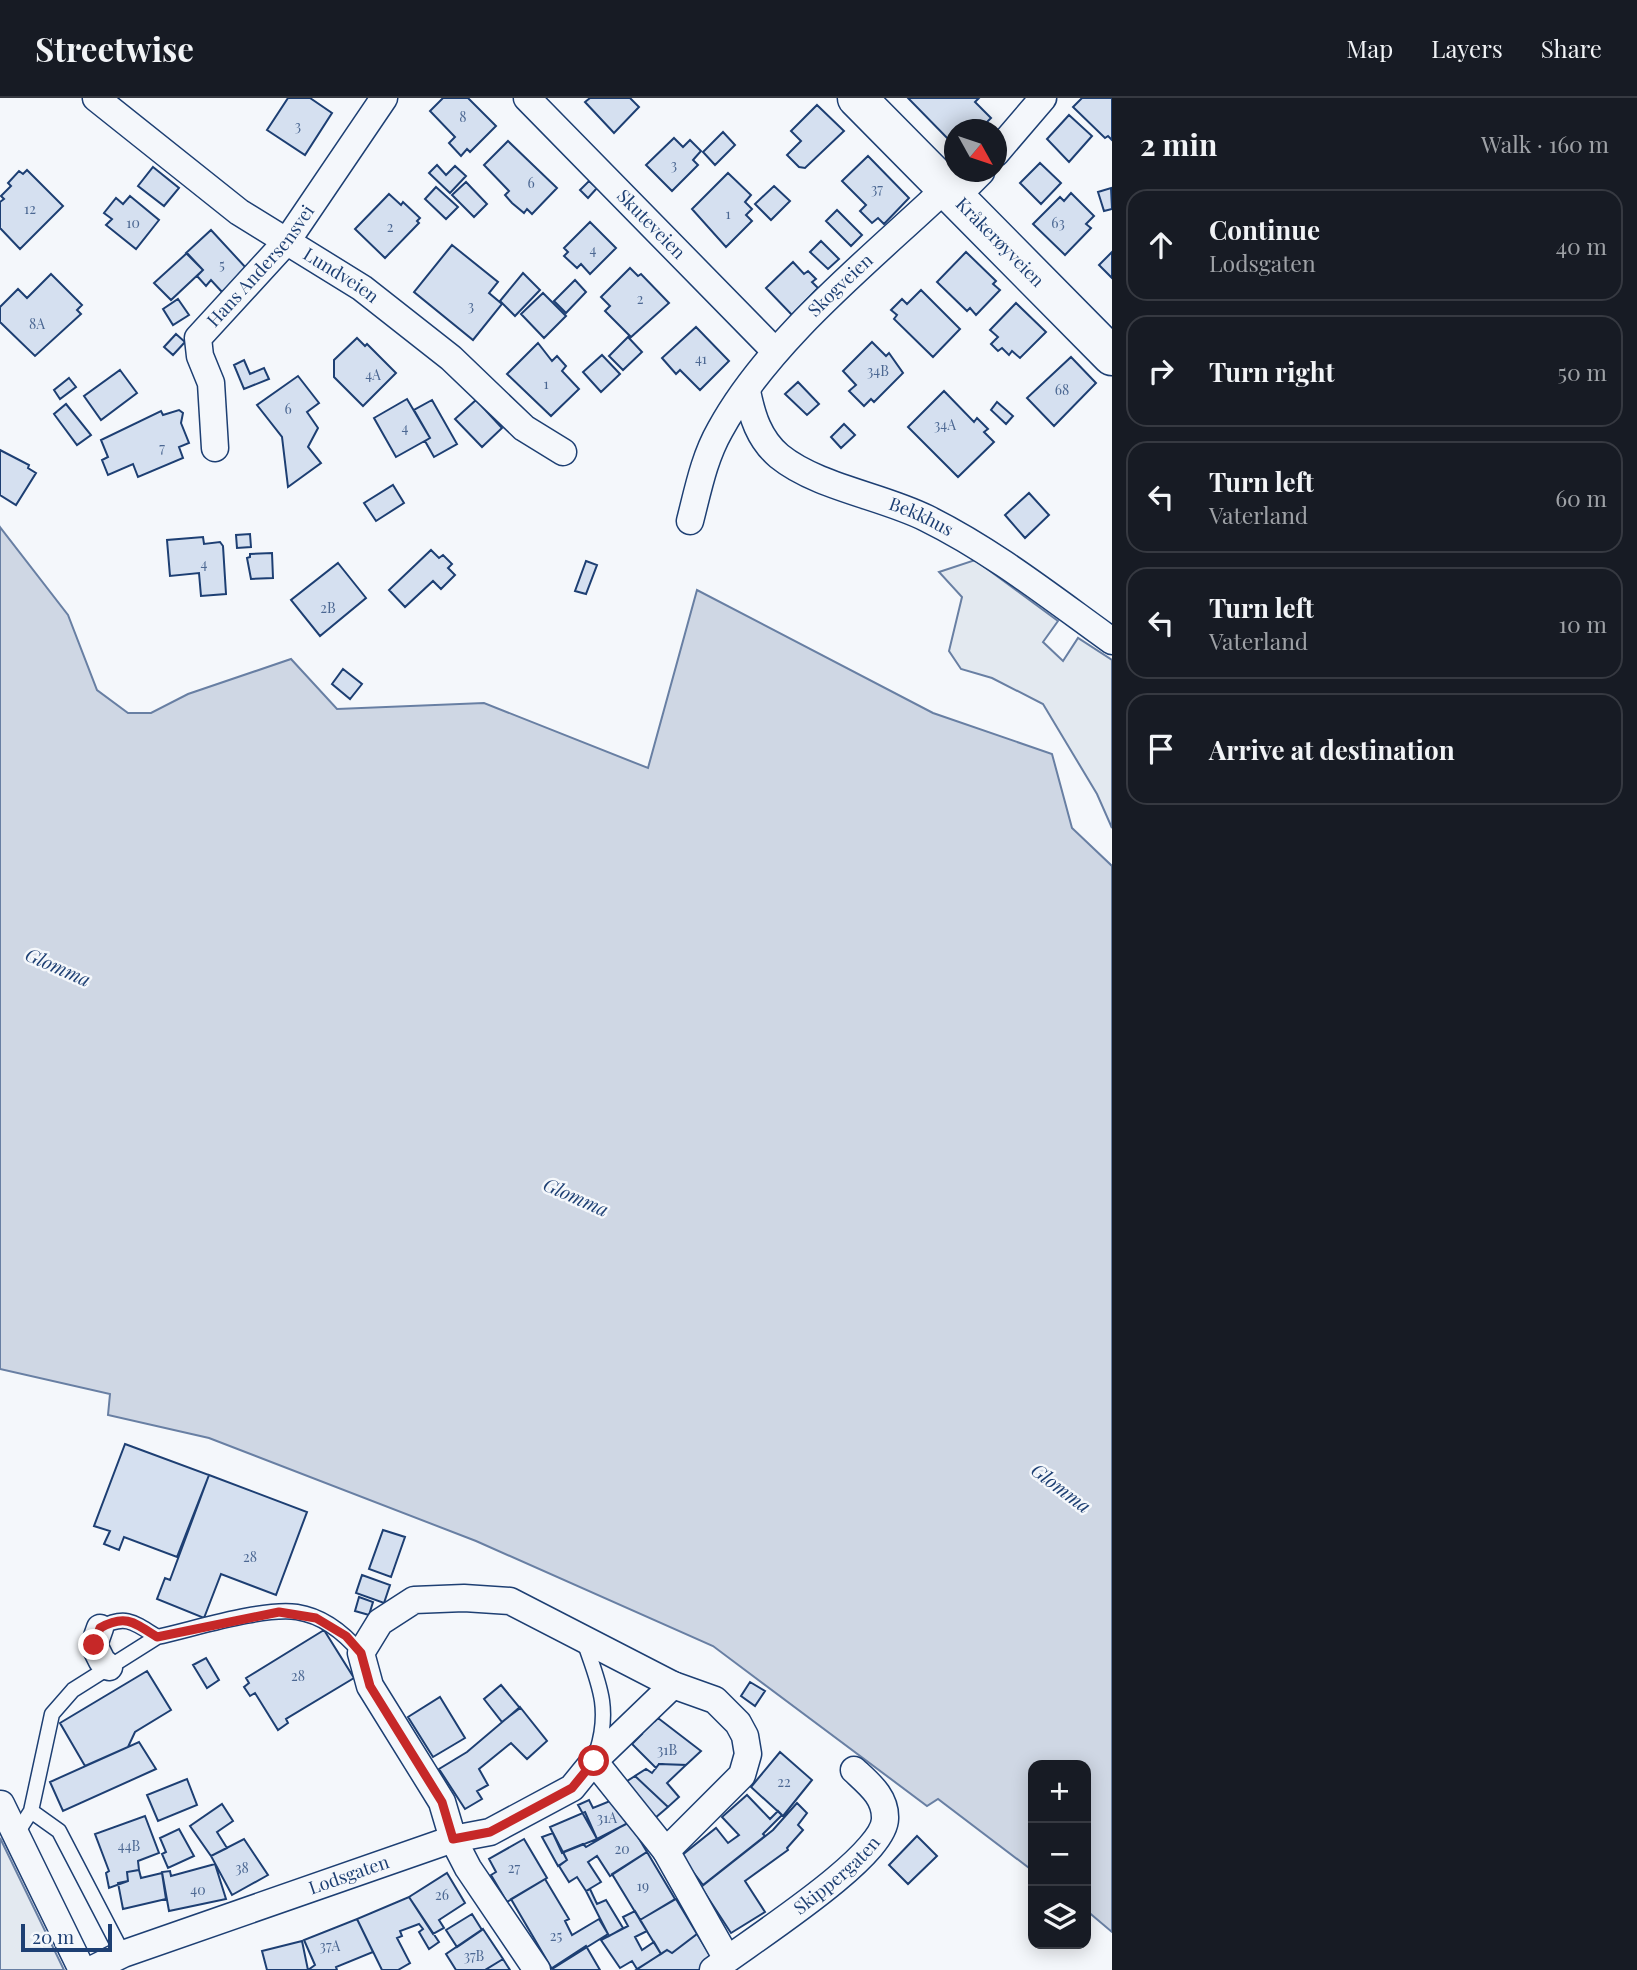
<!DOCTYPE html>
<meta charset="utf-8">
<style>
:root{--surface:#171b24;--page:#242831;--text:#f1f3f6;--muted:#9ea1a6;--line:#363941}
body{margin:0;font-family:"Playfair Display",serif;background:var(--page);color:var(--text)}
.controls{position:absolute;right:21px;bottom:21px;display:grid;overflow:hidden;border-radius:14px;box-shadow:0 4px 18px #0003}
.controls button{width:63px;height:63px;display:grid;place-items:center;padding:0;border:0;border-bottom:2px solid var(--line);background:var(--surface);color:var(--text);font:35px sans-serif}
.compass{position:absolute;left:944px;top:21px;width:63px;height:63px;border-radius:50%;background:var(--surface);box-shadow:0 4px 18px #0003;rotate:130deg}
.scale{position:absolute;left:21px;bottom:18px;width:91px;box-sizing:border-box;padding-left:7px;border:4px solid #1d3f73;border-top:0;font-size:19px;line-height:24px;white-space:nowrap;color:#1d3f73;-webkit-text-stroke:5px #f4f7fb;paint-order:stroke}
.stop{position:absolute;width:21px;height:21px;margin:-16px;border:5px solid #c62828;border-radius:50%;background:#fff}
.stop.end{background:#c62828;border-color:#fff;box-shadow:0 2px 7px #0008}
.list{margin:0;padding:0;list-style:none}
h2{display:flex;justify-content:space-between;align-items:center;height:91px;margin:0;padding:0 28px;font-size:30px}
h2 small{font-size:23px;font-weight:400;color:var(--muted)}
.list li{display:grid;grid-template-columns:46px 1fr auto;gap:21px;align-items:center;box-sizing:border-box;height:112px;margin:0 14px 14px;padding:0 14px;border:2px solid var(--line);border-radius:21px}
.list b{display:block;font-size:26px;white-space:nowrap}
.list p{margin:0;font-size:23px;white-space:nowrap;color:var(--muted)}
.list em{font-size:23px;font-style:normal;color:var(--muted)}
.icon{flex:none;width:38px;height:38px;fill:none;stroke:currentColor;stroke-width:2;stroke-linecap:round;stroke-linejoin:round}
.map{position:relative;flex:none;width:1112px;height:1872px;overflow:hidden}
header{display:flex;align-items:center;gap:42px;box-sizing:border-box;height:98px;padding:0 35px;background:var(--surface);border-bottom:2px solid var(--line)}
header strong{font-size:33px}
nav{display:flex;gap:38px;margin-inline-start:auto;font-size:24px}
main{display:flex}
aside{flex:1;background:var(--surface)}
.map>svg:first-child{display:block}
.green{fill:#e3e9f0;stroke:#687fa3;stroke-width:2}
.water{fill:#cfd7e4;stroke:#687fa3;stroke-width:2}
.building{fill:#d5e0f0;stroke:#1d3f73;stroke-width:2}
.lines{fill:none;stroke-linecap:round;stroke-linejoin:round}
.lane-casing{stroke:#1d3f73;stroke-width:17}
.street-casing{stroke:#1d3f73;stroke-width:29}
.primary-casing{stroke:#1d3f73;stroke-width:41}
.lane{stroke:#f4f7fb;stroke-width:14}
.street{stroke:#f4f7fb;stroke-width:26}
.primary{stroke:#f4f7fb;stroke-width:38}
.route{stroke:#c62828;stroke-width:9}
.labels{text-anchor:middle;stroke-width:5;stroke-linejoin:round;paint-order:stroke}
.number-label{font-size:14px;fill:#4b6792}
.street-label{font-size:18px;fill:#1d3f73;stroke:#f4f7fb}
.water-label{font-size:19px;font-style:italic;fill:#1d3f73;stroke:#f4f7fb}
</style>
<header>
<strong>Streetwise</strong>
<nav><a>Map</a><a>Layers</a><a>Share</a></nav>
</header>
<main>
<div class="map">
<svg width="1112" height="1872" viewBox="0 0 1112 1872">
<rect width="100%" height="100%" fill="#f4f7fb"/>
<!-- green -->
<path class="green" d="M975,462L1058,523L1043,544L1063,563L1078,540L1112,562V730L1097,696L1043,606L992,580L961,571L949,553L962,499L939,474Z
M0,1740L64,1872H0Z"/>
<!-- water -->
<path class="water" d="M0,429L68,517L97,592L128,615H151L188,596L291,561L337,611L484,605L648,670L697,492L933,615L1052,656L1072,730L1112,768V1834L1086,1812V1667H1033V1773L938,1701L927,1708L713,1548L476,1443L209,1340L108,1317L110,1296L0,1271Z"/>
<!-- building -->
<path class="building" d="M288,0H310L332,15L305,57L267,32Z
M443,0H468L496,28L470,54L467,51L461,58L449,45L455,39L430,13Z
M590,0H630L639,9L614,35L585,4Z
M908,0H979L975,4L991,20L979,32H954V47Z
M1082,0H1112V42L1108,38L1105,40L1073,9Z
M817,7L844,33L805,70L799,69L787,57L801,43L791,33Z
M1069,17L1092,38L1069,64L1047,41Z
M723,34L735,47L715,67L703,54Z
M674,40L683,49L690,42L701,53L693,62L698,67L672,93L646,67Z
M508,43L557,90L532,116L527,111L524,115L512,105L505,97L509,93L484,67Z
M868,58L909,100L884,126L878,120L872,125L860,113L866,107L842,83Z
M1040,65L1061,85L1041,106L1020,85Z
M437,67L446,77L455,68L466,78L450,95L429,75Z
M153,69L179,90L164,108L138,88Z
M27,72L63,108L20,151L0,130V104L4,101L1,98L11,88L8,85L19,73L23,76Z
M728,75L751,97L745,104L752,111L746,117L752,123L726,149L692,111Z
M589,83L597,90L588,100L580,92Z
M466,84L487,106L474,119L452,97Z
M774,88L790,103L771,122L755,106Z
M436,89L458,109L446,121L425,101Z
M1111,90L1112,111L1104,113L1098,94Z
M1071,95L1094,118L1086,126L1091,130L1065,157L1033,126L1060,99L1064,103Z
M389,96L401,107L403,104L420,120L417,123L419,125L385,160L355,131Z
M130,98L159,122L136,151L106,127L112,121L104,115L116,100L123,106Z
M837,112L862,137L851,148L826,123Z
M590,124L616,150L590,176L581,166L577,170L564,158L568,154L564,150Z
M211,132L247,171L222,194L211,182L206,188L197,178L203,172L186,155Z
M821,143L839,161L828,171L810,154Z
M452,147L498,184L489,195L502,206L473,242L414,194Z
M966,154L996,183L993,186L1000,192L976,217L970,210L967,213L937,184Z
M1112,154V180L1099,167Z
M187,155L203,172L171,202L154,185Z
M793,164L804,176L808,173L816,181L812,184L818,190L792,217L766,190Z
M630,170L638,178L641,176L669,205L631,239L605,213L610,208L601,199Z
M523,175L540,192L515,218L500,203Z
M51,176L82,207L77,212L81,216L35,258L0,224V209L18,191L27,200Z
M575,182L586,194L566,215L554,203Z
M921,192L960,231L933,259L894,221L897,217L891,212L902,201L907,206Z
M543,195L566,218L544,240L521,216Z
M178,201L189,217L173,227L163,211Z
M1016,205L1046,234L1020,260L1012,253L1009,257L1002,250L998,253L991,246L998,239L990,232Z
M696,229L729,263L700,292L680,272L676,276L662,260Z
M176,236L185,244L173,257L164,249Z
M628,239L642,254L623,272L609,258Z
M357,240L365,248L367,246L396,275L363,308L334,279V262Z
M872,244L886,258L889,255L903,275L874,304L871,301L864,308L849,293L856,287L843,273Z
M538,245L552,263L557,258L566,268L562,273L579,291L551,318L507,276Z
M602,257L620,276L601,294L583,274Z
M1071,259L1096,285L1054,328L1027,300Z
M244,262L250,276L264,270L269,281L244,291L234,267Z
M120,272L137,295L101,322L84,298Z
M298,278L319,305L307,314L318,330L308,349L321,365L288,389L282,339L257,307Z
M69,280L76,289L60,301L54,292Z
M798,284L819,306L807,317L785,296Z
M944,293L974,324L977,320L988,331L984,334L994,344L958,379L908,329Z
M407,301L430,340L396,359L374,320Z
M432,302L457,346L434,359L425,343L430,340L414,312Z
M476,302L502,330L482,349L455,321Z
M997,304L1013,318L1006,326L991,312Z
M66,306L91,337L77,347L54,316Z
M179,312L183,315L181,325L189,345L179,349L183,360L138,379L133,366L108,377L102,362L108,359L101,342L161,313L163,317Z
M844,326L855,337L841,350L831,339Z
M0,352L29,367L28,370L36,375L16,407L0,397Z
M393,387L404,405L376,423L364,405Z
M1029,395L1049,417L1025,440L1005,417Z
M250,436L251,449L237,450L236,437Z
M203,439L204,446L220,444L223,448L226,496L201,498L199,475L170,478L167,442Z
M431,452L439,460L443,457L452,466L448,470L455,477L441,491L433,483L405,509L389,492Z
M272,455L273,480L251,481L247,460L250,459V456Z
M586,463L597,467L586,496L575,493Z
M338,465L366,500L320,538L291,502Z
M343,571L362,586L350,601L332,586Z
M125,1346L209,1377L177,1459L124,1439L119,1452L104,1446L110,1433L94,1428Z
M209,1377L307,1414L276,1497L221,1476L204,1520L157,1501L165,1480L170,1482Z
M383,1432L405,1439L391,1479L369,1471Z
M362,1477L390,1487L384,1505L356,1495Z
M359,1499L373,1504L369,1517L355,1513Z
M324,1532L354,1580L286,1621L288,1625L278,1632L255,1595L250,1598L244,1589L249,1585L246,1580Z
M206,1560L219,1582L207,1590L193,1567Z
M147,1573L171,1612L135,1634L128,1649L85,1668L60,1625Z
M750,1584L765,1593L755,1608L741,1598Z
M501,1587L520,1610L502,1624L484,1601Z
M440,1599L465,1640L433,1659L408,1619Z
M520,1609L547,1643L527,1661L511,1645L479,1671L488,1687L477,1693L482,1701L465,1711L439,1671L467,1654Z
M651,1619L655,1623L658,1620L701,1653L686,1667L659,1666L656,1670L632,1646L642,1636L639,1633Z
M139,1644L156,1671L63,1713L50,1684Z
M780,1654L812,1682L783,1718L751,1689Z
M659,1666L686,1667L667,1685L679,1699L668,1709L635,1678L646,1671L652,1675Z
M635,1678L668,1709L655,1720L624,1685Z
M187,1681L197,1707L158,1723L147,1697Z
M747,1697L770,1721L778,1713L782,1717L763,1736L765,1738L703,1787L681,1758L716,1730L728,1745L739,1737L722,1719Z
M615,1701L630,1724L597,1741L578,1707L589,1702L593,1710Z
M797,1705L807,1715L798,1727L803,1732L787,1750L788,1752L745,1783L765,1814L731,1835L701,1789L773,1732Z
M222,1706L233,1723L217,1734L227,1750L211,1758L190,1728Z
M585,1714L597,1741L562,1755L550,1729Z
M145,1718L159,1755L138,1763L139,1772L127,1774L128,1783L109,1790L106,1775L109,1773L95,1736Z
M629,1724L647,1754L610,1778L597,1758L588,1764L601,1784L586,1793L577,1779L569,1784L559,1768L567,1762L563,1754L583,1746L586,1749Z
M179,1731L194,1758L168,1770L162,1756L166,1754L160,1740Z
M553,1735L567,1762L558,1768L542,1739Z
M917,1738L937,1758L908,1786L889,1767Z
M244,1741L268,1777L232,1797L211,1758Z
M524,1741L547,1780L507,1804L491,1777L496,1774L489,1761Z
M647,1754L675,1801L640,1822L612,1776Z
M215,1766L226,1801L169,1813L162,1774L170,1773L171,1778Z
M139,1772L141,1780L162,1775L166,1801L123,1811L118,1785L128,1783L127,1774Z
M447,1775L465,1805L439,1822L444,1830L433,1836L409,1799Z
M545,1781L569,1821L565,1823L572,1837L599,1821L608,1836L552,1871L511,1801Z
M590,1791L597,1806L606,1802L623,1830L609,1838L586,1793Z
M409,1799L439,1844L429,1851L419,1834L423,1831L419,1826L400,1833L402,1838L397,1840L410,1865L398,1872H382L357,1821Z
M676,1801L697,1836L672,1855L667,1852L661,1856L640,1822Z
M635,1813L647,1833L635,1839L642,1852L654,1844L661,1856L637,1871L632,1863L620,1870L601,1842L628,1828L623,1819Z
M472,1816L482,1832L457,1849L446,1832Z
M357,1821L373,1854L336,1869L337,1872H308L315,1867L304,1842Z
M483,1831L503,1861L485,1872H456L446,1856Z
M697,1836L713,1862L700,1872H636L667,1852L672,1855Z
M302,1843L308,1872H267L262,1853Z
M586,1848L600,1872H553L552,1870Z
M503,1861L510,1872H485Z"/>
<g class="lines">
<defs>
<path id="lane" d="M100,1530C125,1516 134,1524 157,1539C194,1531 262,1509 297,1514C323,1518 345,1536 361,1555
M584,1543C598,1584 611,1609 597,1653
M31,1713L59,1733L123,1856
M17,1735L31,1713L52,1616L73,1592L157,1539"/>
<g id="street">
<path id="s1" d="M96,0L239,114L362,190L451,260L524,330L563,354"/>
<path id="s2" d="M527,0L774,252"/>
<path d="M996,55L1043,0"/>
<path d="M955,100L981,74"/>
<path id="s3" d="M747,293C752,318 759,341 779,358C817,389 882,398 926,420C993,453 1052,500 1112,543"/>
<path id="s4" d="M215,350L211,285L200,258L198,240L287,143L384,0"/>
<path id="s5" d="M690,423C698,392 704,360 720,332C769,242 871,161 946,90"/>
<path d="M100,1530L94,1547L102,1563L109,1569"/>
<path d="M594,1663L666,1753L727,1861"/>
<path d="M1,1706L82,1872"/>
<path id="s6" d="M91,1872L123,1856L453,1741L490,1734L572,1690L594,1663L673,1587"/>
<path d="M537,1872L468,1770L453,1741L442,1704L370,1588L361,1555L380,1524L414,1502L464,1500L510,1503L673,1587L715,1602L738,1625L745,1638L748,1656L742,1677L666,1753"/>
<path id="s7" d="M713,1872C746,1846 884,1760 885,1721C886,1699 869,1686 854,1672"/>
</g>
<g id="primary">
<path id="s8" d="M857,0L1112,258"/>
</g>
</defs>
<!-- lane casing -->
<use href="#lane" class="lane-casing"/>
<!-- street casing -->
<use href="#street" class="street-casing"/>
<!-- primary casing -->
<use href="#primary" class="primary-casing"/>
<!-- lane -->
<use href="#lane" class="lane"/>
<!-- street -->
<use href="#street" class="street"/>
<!-- primary -->
<use href="#primary" class="primary"/>
</g>
<g class="lines">
<!-- route -->
<path class="route" d="M94,1547L100,1530C125,1516 134,1524 157,1539L279,1514L316,1520L346,1538L361,1555L370,1588L442,1704L453,1741L490,1734L572,1690L594,1663"/>
</g>
<g class="labels">
<!-- number labels -->
<g class="number-label">
<text x="463" y="24">8</text>
<text x="298" y="33">3</text>
<text x="674" y="72">3</text>
<text x="531" y="90">6</text>
<text x="877" y="96">37</text>
<text x="30" y="116">12</text>
<text x="728" y="121">1</text>
<text x="133" y="130">10</text>
<text x="1058" y="130">63</text>
<text x="390" y="134">2</text>
<text x="593" y="157">4</text>
<text x="222" y="172">5</text>
<text x="640" y="206">2</text>
<text x="471" y="213">3</text>
<text x="37" y="231">8A</text>
<text x="701" y="266">41</text>
<text x="878" y="278">34B</text>
<text x="373" y="282">4A</text>
<text x="546" y="291">1</text>
<text x="1062" y="297">68</text>
<text x="288" y="316">6</text>
<text x="945" y="332">34A</text>
<text x="405" y="335">4</text>
<text x="162" y="355">7</text>
<text x="204" y="471">4</text>
<text x="328" y="515">2B</text>
<text x="250" y="1464">28</text>
<text x="298" y="1583">28</text>
<text x="667" y="1657">31B</text>
<text x="784" y="1689">22</text>
<text x="607" y="1725">31A</text>
<text x="129" y="1753">44B</text>
<text x="622" y="1756">20</text>
<text x="242" y="1775">38</text>
<text x="514" y="1775">27</text>
<text x="643" y="1793">19</text>
<text x="198" y="1797">40</text>
<text x="442" y="1802">26</text>
<text x="556" y="1843">25</text>
<text x="330" y="1853">37A</text>
<text x="474" y="1863">37B</text>
</g>
<!-- street labels -->
<g class="street-label">
<text dy="6" stroke="none"><textPath href="#s2" startOffset="177">Skuteveien</textPath></text>
<text dy="6" stroke="none"><textPath href="#s8" startOffset="203">Kråkerøyveien</textPath></text>
<text dy="6" stroke="none"><textPath href="#s4" startOffset="208">Hans Andersensvei</textPath></text>
<text dy="6" stroke="none"><textPath href="#s1" startOffset="303">Lundveien</textPath></text>
<text dy="6" stroke="none"><textPath href="#s5" startOffset="285">Skogveien</textPath></text>
<text dy="6" stroke="none"><textPath href="#s3" startOffset="229">Bekkhus</textPath></text>
<text dy="6" stroke="none"><textPath href="#s6" startOffset="275">Lodsgaten</textPath></text>
<text dy="6" stroke="none"><textPath href="#s7" startOffset="156">Skippergaten</textPath></text>
</g>
<!-- water labels -->
<g class="water-label">
<text transform="translate(58 869) rotate(24)" y="7">Glomma</text>
<text transform="translate(576 1099) rotate(24)" y="7">Glomma</text>
<text transform="translate(1061 1390) rotate(37)" y="7">Glomma</text>
</g>
</g>
</svg>
<div class="controls">
<button>+</button>
<button>−</button>
<button><svg class="icon" aria-label="layers" viewBox="0 0 24 24"><path d="M12 4l9 5-9 5-9-5zM3 14l9 5 9-5"/></svg></button>
</div>
<svg class="compass" viewBox="-18 -18 36 36"><path d="M0-13l5 13h-10z" fill="#e53935"/><path d="M0 13l5-13h-10z" fill="#9ea1a6"/></svg>
<div class="scale">20 m</div>
<div class="stop" style="left:594px;top:1663px"></div>
<div class="stop end" style="left:94px;top:1547px"></div>
</div>
<aside>
<h2>2 min<small>Walk · 160 m</small></h2>
<ul class="list">
<li><svg class="icon" aria-label="ahead" viewBox="0 0 24 24"><path d="M12 20V5M6 11l6-6 6 6"/></svg><div><b>Continue</b><p>Lodsgaten</p></div><em>40 m</em></li>
<li><svg class="icon" aria-label="right" viewBox="0 0 24 24"><path d="M7 20v-9h11M14 6l5 5-5 5"/></svg><div><b>Turn right</b></div><em>50 m</em></li>
<li><svg class="icon" aria-label="left" viewBox="0 0 24 24"><path d="M17 20v-9H6M10 6l-5 5 5 5"/></svg><div><b>Turn left</b><p>Vaterland</p></div><em>60 m</em></li>
<li><svg class="icon" aria-label="left" viewBox="0 0 24 24"><path d="M17 20v-9H6M10 6l-5 5 5 5"/></svg><div><b>Turn left</b><p>Vaterland</p></div><em>10 m</em></li>
<li><svg class="icon" aria-label="arrive" viewBox="0 0 24 24"><path d="M6 21V4h12l-3 4 3 4H6"/></svg><div><b>Arrive at destination</b></div></li>
</ul>
</aside>
</main>
